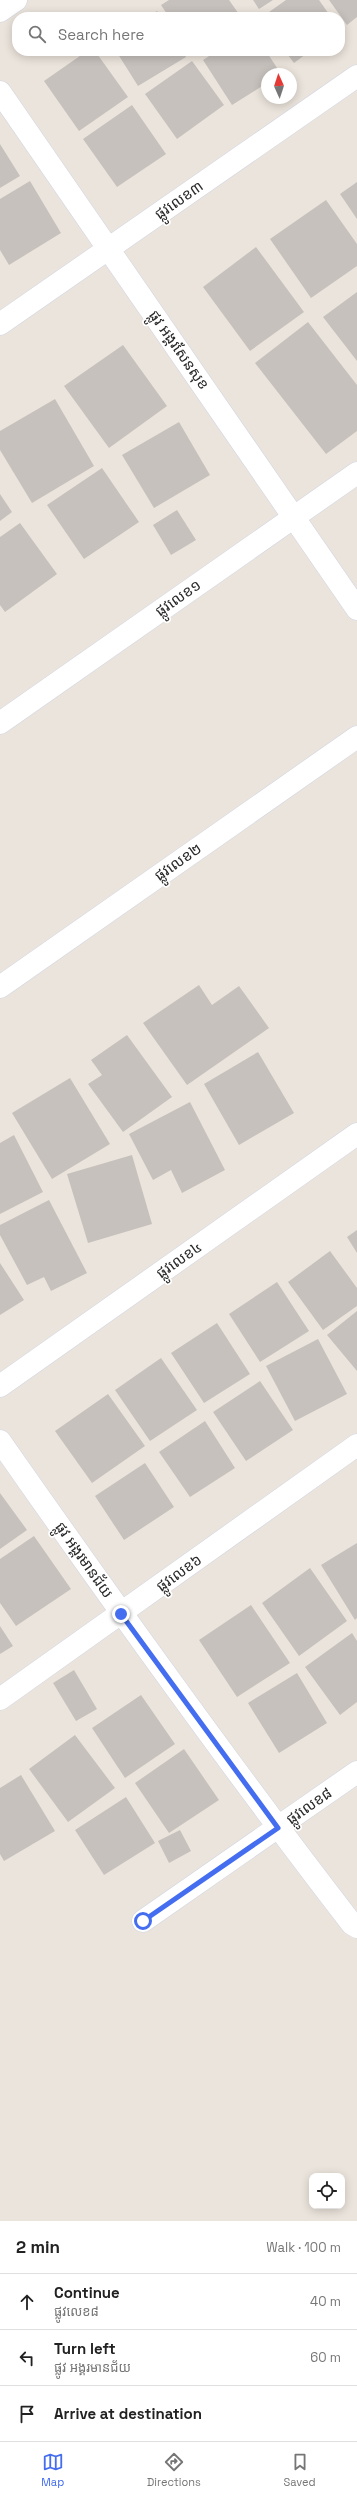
<!DOCTYPE html>
<meta charset="utf-8">
<style>
:root{--surface:#fff;--page:#f2f2f2;--text:#222;--muted:#767676;--line:#e0e0e0;--accent:#446df0}
body{margin:0;font-family:"Space Grotesk","Noto Sans Khmer",sans-serif;background:var(--page);color:var(--text)}
.controls{position:absolute;right:12px;bottom:12px;display:grid;overflow:hidden;border-radius:8px;box-shadow:0 2px 10px #0003}
.controls button{width:36px;height:36px;display:grid;place-items:center;padding:0;border:0;border-bottom:1px solid var(--line);background:var(--surface);color:var(--text);font:20px sans-serif}
.compass{position:absolute;left:261px;top:68px;width:36px;height:36px;border-radius:50%;background:var(--surface);box-shadow:0 2px 10px #0003;rotate:357deg}
.stop{position:absolute;width:12px;height:12px;margin:-9px;border:3px solid #446df0;border-radius:50%;background:#fff}
.stop.end{background:#446df0;border-color:#fff;box-shadow:0 1px 4px #0008}
.list{margin:0;padding:0;list-style:none}
h2{display:flex;justify-content:space-between;align-items:center;height:52px;margin:0;padding:0 16px;font-size:17px}
h2 small{font-size:13px;font-weight:400;color:var(--muted)}
.list li{display:grid;grid-template-columns:26px 1fr auto;gap:12px;align-items:center;box-sizing:border-box;height:56px;padding:0 16px;border-top:1px solid var(--line)}
.list b{display:block;font-size:15px;white-space:nowrap}
.list p{margin:0;font-size:13px;white-space:nowrap;color:var(--muted)}
.list em{font-size:13px;font-style:normal;color:var(--muted)}
.icon{flex:none;width:22px;height:22px;fill:none;stroke:currentColor;stroke-width:2;stroke-linecap:round;stroke-linejoin:round}
.map{position:relative;flex:none;width:357px;height:2221px;overflow:hidden}
.search{position:absolute;background:var(--surface);box-shadow:0 2px 10px #0003;left:12px;right:12px;top:12px;height:44px;display:flex;align-items:center;gap:10px;box-sizing:border-box;padding:0 14px;border-radius:16px;color:var(--muted);font-size:15px}
.sheet{height:220px;background:var(--surface)}
nav{display:flex;justify-content:space-around;align-items:center;box-sizing:border-box;height:56px;border-top:1px solid var(--line);background:var(--surface);font-size:11px;color:var(--muted)}
nav a{display:grid;justify-items:center;gap:2px}
nav .on{color:var(--accent)}
.map>svg:first-child{display:block}
.building{fill:#c6c1bc}
.lines{fill:none;stroke-linecap:round;stroke-linejoin:round}
.street-casing{stroke:#d1d5e2;stroke-width:23}
.street{stroke:#fff;stroke-width:22}
.route{stroke:#446df0;stroke-width:5}
.labels{text-anchor:middle;stroke-width:3.5;stroke-linejoin:round;paint-order:stroke}
.street-label{font-size:15px;fill:#2a2a2a;stroke:#fff}
</style>
<div class="map">
<svg width="357" height="2221" viewBox="0 0 357 2221">
<rect width="100%" height="100%" fill="#ebe4dc"/>
<!-- building -->
<path class="building" d="M169,0H229L241,17H169L161,5Z
M253,0H273L259,9Z
M286,0H319L331,17H262Z
M329,0H357V17L347,25Z
M157,11L161,17H147Z
M87,51H95L128,97L79,131L44,81Z
M116,51H182L186,57L138,86Z
M217,51H266L281,74H267V83L232,105L203,60Z
M285,51H310L294,63Z
M192,61L224,105L177,139L145,94Z
M132,105L166,154L117,187L83,139Z
M0,144L20,176L0,188Z
M30,181L61,233L9,265L0,250V199Z
M357,182V219L340,194Z
M326,200L357,244V266L311,298L270,239Z
M256,247L304,312L250,351L203,287Z
M357,292V361L323,317Z
M308,322L357,385V431L326,454L255,363Z
M123,345L167,406L109,448L64,386Z
M55,399L94,466L32,503L0,450V431Z
M179,422L210,475L154,508L122,455Z
M102,468L139,522L84,559L47,505Z
M0,494L12,512L0,521Z
M177,510L196,540L171,555L153,525Z
M20,523L57,574L5,612L0,605V537Z
M199,985L212,1005L239,986L269,1028L187,1085L143,1023Z
M127,1035L172,1097L123,1132L88,1084L102,1075L91,1060Z
M258,1052L294,1113L239,1145L204,1084Z
M70,1078L110,1144L52,1179L12,1113Z
M190,1102L225,1170L182,1193L171,1170L153,1180L129,1134Z
M14,1135L43,1192L0,1214V1143Z
M132,1155L152,1224L88,1243L67,1174Z
M49,1200L87,1273L51,1291L44,1277L27,1285L0,1235V1225Z
M357,1230V1253L347,1237Z
M330,1251L357,1288V1306L323,1330L288,1282Z
M0,1263L24,1300L0,1315Z
M277,1282L309,1331L260,1362L229,1314Z
M357,1311V1371L327,1335Z
M217,1323L250,1374L204,1403L171,1353Z
M318,1339L347,1394L295,1421L266,1366Z
M161,1358L197,1410L150,1441L115,1390Z
M260,1381L293,1430L246,1461L213,1412Z
M108,1394L145,1446L92,1483L55,1431Z
M205,1421L235,1468L190,1497L159,1452Z
M145,1463L174,1507L124,1540L95,1496Z
M0,1493L27,1530L0,1549Z
M34,1536L71,1589L16,1626L0,1603V1559Z
M357,1543V1618L355,1620L321,1565Z
M310,1568L347,1621L299,1656L262,1603Z
M251,1605L290,1663L237,1697L199,1640Z
M0,1626L13,1646L0,1654Z
M352,1633L357,1641V1702L340,1715L305,1667Z
M74,1670L97,1709L76,1721L53,1683Z
M297,1673L327,1723L279,1753L248,1703Z
M141,1695L175,1744L125,1778L92,1728Z
M75,1735L115,1788L68,1822L29,1769Z
M184,1749L219,1800L169,1833L135,1783Z
M21,1775L55,1831L4,1861L0,1854V1788Z
M126,1797L155,1843L104,1875L75,1830Z
M180,1830L191,1851L169,1863L158,1841Z"/>
<g class="lines">
<defs>
<path id="street" d="M0,11L16,0
M0,92L357,609
M0,324L357,76
M0,723L357,473
M0,987L357,737
M0,1386L357,1134
M0,1441C114,1604 230,1766 352,1924L357,1927
M0,1699L357,1445
M143,1921L357,1772"/>
</defs>
<!-- street casing -->
<use href="#street" class="street-casing"/>
<!-- street -->
<use href="#street" class="street"/>
</g>
<g class="lines">
<!-- route -->
<path class="route" d="M121,1614L278,1828L143,1921"/>
</g>
<g class="labels">
<!-- street labels -->
<g class="street-label">
<text transform="translate(179 200) rotate(-35)" y="5">ផ្លូវលេខ៣</text>
<text transform="translate(179 350) rotate(55)" y="5">ផ្លូវ អង្គរសែនសុខ</text>
<text transform="translate(178 598) rotate(-35)" y="5">ផ្លូវលេខ១</text>
<text transform="translate(178 862) rotate(-35)" y="5">ផ្លូវលេខ២</text>
<text transform="translate(179 1260) rotate(-35)" y="5">ផ្លូវលេខ៤</text>
<text transform="translate(84 1560) rotate(55)" y="5">ផ្លូវ អង្គរមានជ័យ</text>
<text transform="translate(179 1573) rotate(-36)" y="5">ផ្លូវលេខ៦</text>
<text transform="translate(309 1806) rotate(-35)" y="5">ផ្លូវលេខ៨</text>
</g>
</g>
</svg>
<div class="controls">
<button><svg class="icon" aria-label="locate" viewBox="0 0 24 24"><circle cx="12" cy="12" r="6"/><path d="M12 2v4M12 18v4M2 12h4M18 12h4"/></svg></button>
</div>
<svg class="compass" viewBox="-18 -18 36 36"><path d="M0-13l5 13h-10z" fill="#e53935"/><path d="M0 13l5-13h-10z" fill="#767676"/></svg>
<div class="stop" style="left:143px;top:1921px"></div>
<div class="stop end" style="left:121px;top:1614px"></div>
<div class="search"><svg class="icon" aria-label="search" viewBox="0 0 24 24"><circle cx="10" cy="10" r="6"/><path d="M15 15l6 6"/></svg>Search here</div>
</div>
<section class="sheet">
<h2>2 min<small>Walk · 100 m</small></h2>
<ul class="list">
<li><svg class="icon" aria-label="ahead" viewBox="0 0 24 24"><path d="M12 20V5M6 11l6-6 6 6"/></svg><div><b>Continue</b><p>ផ្លូវលេខ៨</p></div><em>40 m</em></li>
<li><svg class="icon" aria-label="left" viewBox="0 0 24 24"><path d="M17 20v-9H6M10 6l-5 5 5 5"/></svg><div><b>Turn left</b><p>ផ្លូវ អង្គរមានជ័យ</p></div><em>60 m</em></li>
<li><svg class="icon" aria-label="arrive" viewBox="0 0 24 24"><path d="M6 21V4h12l-3 4 3 4H6"/></svg><div><b>Arrive at destination</b></div></li>
</ul>
</section>
<nav>
<a class="on"><svg class="icon" aria-label="map" viewBox="0 0 24 24"><path d="M3 6l6-2 6 2 6-2v14l-6 2-6-2-6 2zM9 4v14M15 6v14"/></svg>Map</a>
<a><svg class="icon" aria-label="directions" viewBox="0 0 24 24"><path d="M12 3l9 9-9 9-9-9zM9 14v-3h6M13 9l2 2-2 2"/></svg>Directions</a>
<a><svg class="icon" aria-label="saved" viewBox="0 0 24 24"><path d="M7 4h10v16l-5-4-5 4z"/></svg>Saved</a>
</nav>
